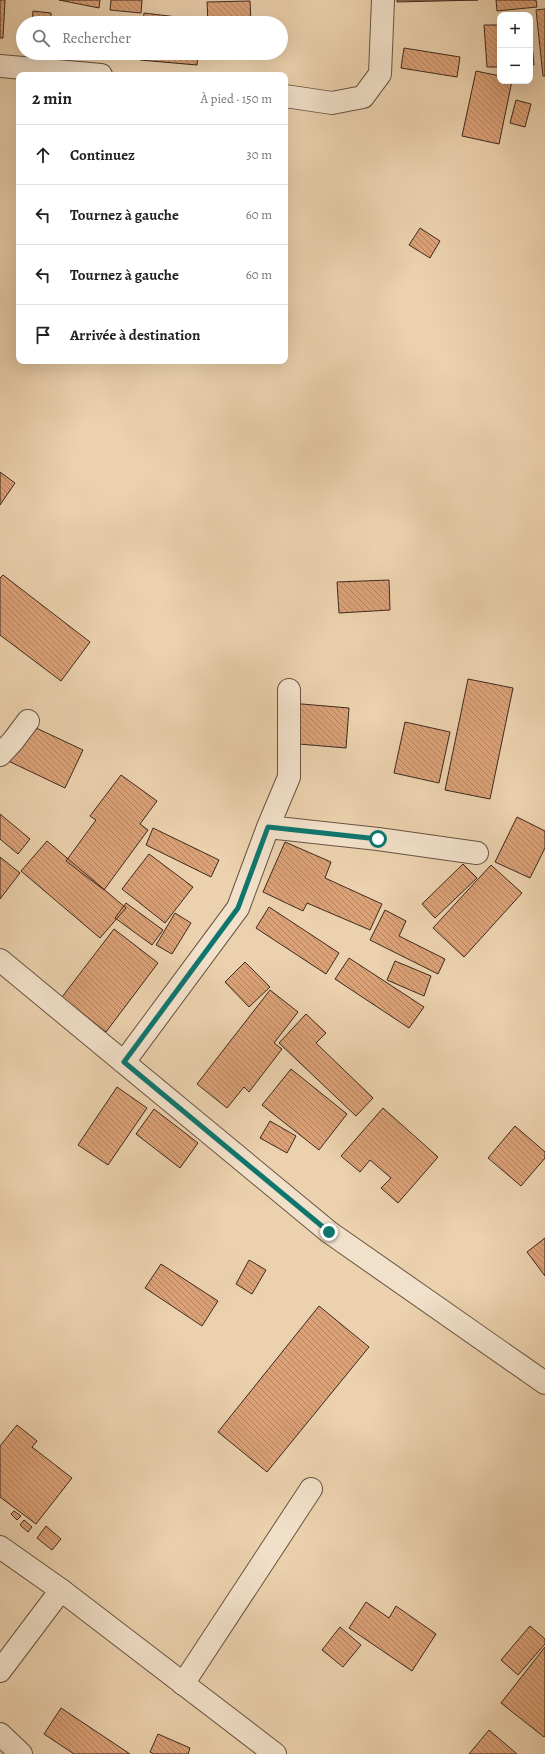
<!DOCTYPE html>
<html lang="fr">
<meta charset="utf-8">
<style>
:root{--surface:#fff;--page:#f6f6f6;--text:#202124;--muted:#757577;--line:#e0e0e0}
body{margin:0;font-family:Alegreya,serif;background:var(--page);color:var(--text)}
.controls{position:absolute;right:12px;top:12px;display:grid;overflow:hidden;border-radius:8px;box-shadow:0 4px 16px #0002}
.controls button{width:36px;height:36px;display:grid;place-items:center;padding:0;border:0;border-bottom:1px solid var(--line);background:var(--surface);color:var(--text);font:20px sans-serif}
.stop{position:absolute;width:12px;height:12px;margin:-9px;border:3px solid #0f766e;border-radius:50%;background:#fff}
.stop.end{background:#0f766e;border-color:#fff;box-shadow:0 1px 4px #0008}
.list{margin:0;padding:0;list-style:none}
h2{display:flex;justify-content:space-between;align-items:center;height:52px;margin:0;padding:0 16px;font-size:17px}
h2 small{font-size:13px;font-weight:400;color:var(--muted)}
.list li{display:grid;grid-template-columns:26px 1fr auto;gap:12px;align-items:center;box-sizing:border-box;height:60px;padding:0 16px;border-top:1px solid var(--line)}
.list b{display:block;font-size:15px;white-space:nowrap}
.list em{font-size:13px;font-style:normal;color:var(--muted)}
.icon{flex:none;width:22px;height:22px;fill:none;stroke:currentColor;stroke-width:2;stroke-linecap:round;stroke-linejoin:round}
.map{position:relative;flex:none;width:545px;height:1754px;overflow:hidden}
.search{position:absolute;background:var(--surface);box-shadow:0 4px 16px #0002;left:16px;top:16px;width:272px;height:44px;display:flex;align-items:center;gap:10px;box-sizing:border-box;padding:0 14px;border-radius:22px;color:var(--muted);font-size:15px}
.panel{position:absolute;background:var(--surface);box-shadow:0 4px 16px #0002;left:16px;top:72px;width:272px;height:292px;border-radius:8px}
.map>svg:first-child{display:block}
.building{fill:url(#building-back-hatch);stroke:#3d291e}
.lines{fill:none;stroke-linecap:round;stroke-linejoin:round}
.minor-casing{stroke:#685342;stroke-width:24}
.tertiary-casing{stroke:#685342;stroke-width:24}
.minor{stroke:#f2e1ca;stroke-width:22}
.tertiary{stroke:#f2e1ca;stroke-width:22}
.route{stroke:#0f766e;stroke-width:5}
</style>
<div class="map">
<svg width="545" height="1754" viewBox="0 0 545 1754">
<defs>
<pattern id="building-back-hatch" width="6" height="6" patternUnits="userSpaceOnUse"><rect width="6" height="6" fill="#dba177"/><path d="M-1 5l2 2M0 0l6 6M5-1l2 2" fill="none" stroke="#b38361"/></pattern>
</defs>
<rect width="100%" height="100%" fill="#ebd1ad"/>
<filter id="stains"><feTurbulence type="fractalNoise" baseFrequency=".005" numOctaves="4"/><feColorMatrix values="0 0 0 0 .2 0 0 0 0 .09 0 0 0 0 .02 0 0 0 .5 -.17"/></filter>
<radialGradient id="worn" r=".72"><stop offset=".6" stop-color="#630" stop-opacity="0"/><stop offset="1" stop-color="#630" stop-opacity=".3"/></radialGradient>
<!-- building -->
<path class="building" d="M0,0H5L3,38H0Z
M59,0H100L99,8Z
M111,0H142L141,13L110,10Z
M397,0H478L397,2Z
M496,0H536L537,7L497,11Z
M250,1L251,23H208L207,2Z
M545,9V76H543L536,10Z
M33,11L51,13V23H32Z
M144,13L202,20L201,23H143Z
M530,23L534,65H530Z
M484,25H500V67H487Z
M404,48L460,57L457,77L401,68Z
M141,53H198L197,65L140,60Z
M476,71L500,76V81H512L499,144L462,136Z
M516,100L531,104L525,127L510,123Z
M420,228L440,241L430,258L409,245Z
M0,472L15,483L0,505Z
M3,575L90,642L61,681L0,635V578Z
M389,580L390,610L339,613L337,582Z
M468,679L513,688L490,799L445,790Z
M290,703L349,708L346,748L287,743Z
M17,719L83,750L65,788L0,757Z
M405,722L450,732L439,783L394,773Z
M121,775L157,801L140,824L148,830L104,890L66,861L96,820L90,816Z
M0,814L30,839L18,854L0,839Z
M517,817L545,831V848L530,878L495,862Z
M153,828L219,860L211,877L146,845Z
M47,841L126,908L100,938L21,871Z
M285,842L331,862L325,878L382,904L370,930L307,903L303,911L263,892Z
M149,854L193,887L165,923L122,889Z
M0,857L20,873L0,899Z
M463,864L477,878L435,918L422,904Z
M491,865L522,893L464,957L433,928Z
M126,903L163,930L152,945L115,918Z
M269,907L339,953L326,974L256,928Z
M385,910L406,921L399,936L445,959L438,974L370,940Z
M175,913L191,923L172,954L156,945Z
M114,929L158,963L106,1032L62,997Z
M349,958L424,1007L409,1028L335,979Z
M395,961L431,976L424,996L387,980Z
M245,962L270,987L249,1007L225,982Z
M270,990L298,1012L274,1043L282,1049L249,1092L244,1087L227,1108L197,1084Z
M306,1014L326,1033L316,1043L373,1098L356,1116L279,1043Z
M291,1069L347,1114L319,1150L262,1105Z
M117,1087L147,1108L108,1165L78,1145Z
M383,1108L438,1157L398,1203L381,1188L391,1178L370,1160L360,1172L341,1156Z
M154,1109L198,1143L180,1168L136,1134Z
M270,1121L296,1136L287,1153L260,1138Z
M515,1126L545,1152V1158L521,1186L488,1158Z
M545,1238V1276L527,1252Z
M249,1260L266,1270L252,1294L236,1284Z
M161,1264L218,1301L202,1326L145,1288Z
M319,1306L369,1347L267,1472L218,1432Z
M17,1425L37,1441L32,1447L72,1478L36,1524L0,1497V1446Z
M14,1511L21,1516L17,1520L11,1514Z
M24,1520L32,1527L28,1532L20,1525Z
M46,1526L61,1539L52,1550L37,1538Z
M366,1602L389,1618L396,1606L436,1634L412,1671L349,1628Z
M530,1626L545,1639V1644L518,1675L501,1660Z
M340,1627L361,1645L343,1667L322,1650Z
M545,1647V1736L544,1737L501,1703Z
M61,1708L130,1754H74L44,1734Z
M489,1730L517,1754H469Z
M158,1734L190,1748L188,1754H154L150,1752Z"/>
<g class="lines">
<defs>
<path id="minor" d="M0,66L101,75
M285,96L332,103L363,97L380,74L383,0
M0,755L13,741L28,721
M268,827L378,839L477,853
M0,960L329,1232L545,1383
M124,1062L238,908L268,827L289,777V690
M0,1671L61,1590
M183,1684L311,1489
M0,1734L21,1754"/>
<path id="tertiary" d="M0,1547L61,1590L275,1754"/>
</defs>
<!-- minor casing -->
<use href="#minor" class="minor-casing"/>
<!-- tertiary casing -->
<use href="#tertiary" class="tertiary-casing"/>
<!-- minor -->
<use href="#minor" class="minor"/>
<!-- tertiary -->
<use href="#tertiary" class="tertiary"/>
</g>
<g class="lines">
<!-- route -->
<path class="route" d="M329,1232L124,1062L238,908L268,827L378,839"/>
</g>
<rect width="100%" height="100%" filter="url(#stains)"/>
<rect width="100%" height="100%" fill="url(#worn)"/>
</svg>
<div class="controls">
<button>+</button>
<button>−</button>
</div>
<div class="stop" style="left:378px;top:839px"></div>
<div class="stop end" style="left:329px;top:1232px"></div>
<div class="search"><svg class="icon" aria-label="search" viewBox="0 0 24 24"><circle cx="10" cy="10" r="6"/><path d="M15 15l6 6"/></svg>Rechercher</div>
<section class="panel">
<h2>2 min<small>À pied · 150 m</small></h2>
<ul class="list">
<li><svg class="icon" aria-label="ahead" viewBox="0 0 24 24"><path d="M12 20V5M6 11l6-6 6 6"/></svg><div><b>Continuez</b></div><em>30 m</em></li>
<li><svg class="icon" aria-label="left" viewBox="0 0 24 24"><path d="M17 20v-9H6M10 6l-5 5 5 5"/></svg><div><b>Tournez à gauche</b></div><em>60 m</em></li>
<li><svg class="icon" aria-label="left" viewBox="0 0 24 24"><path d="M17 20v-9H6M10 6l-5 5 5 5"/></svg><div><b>Tournez à gauche</b></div><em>60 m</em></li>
<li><svg class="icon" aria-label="arrive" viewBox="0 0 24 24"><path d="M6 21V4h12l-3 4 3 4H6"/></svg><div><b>Arrivée à destination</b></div></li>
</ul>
</section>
</div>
